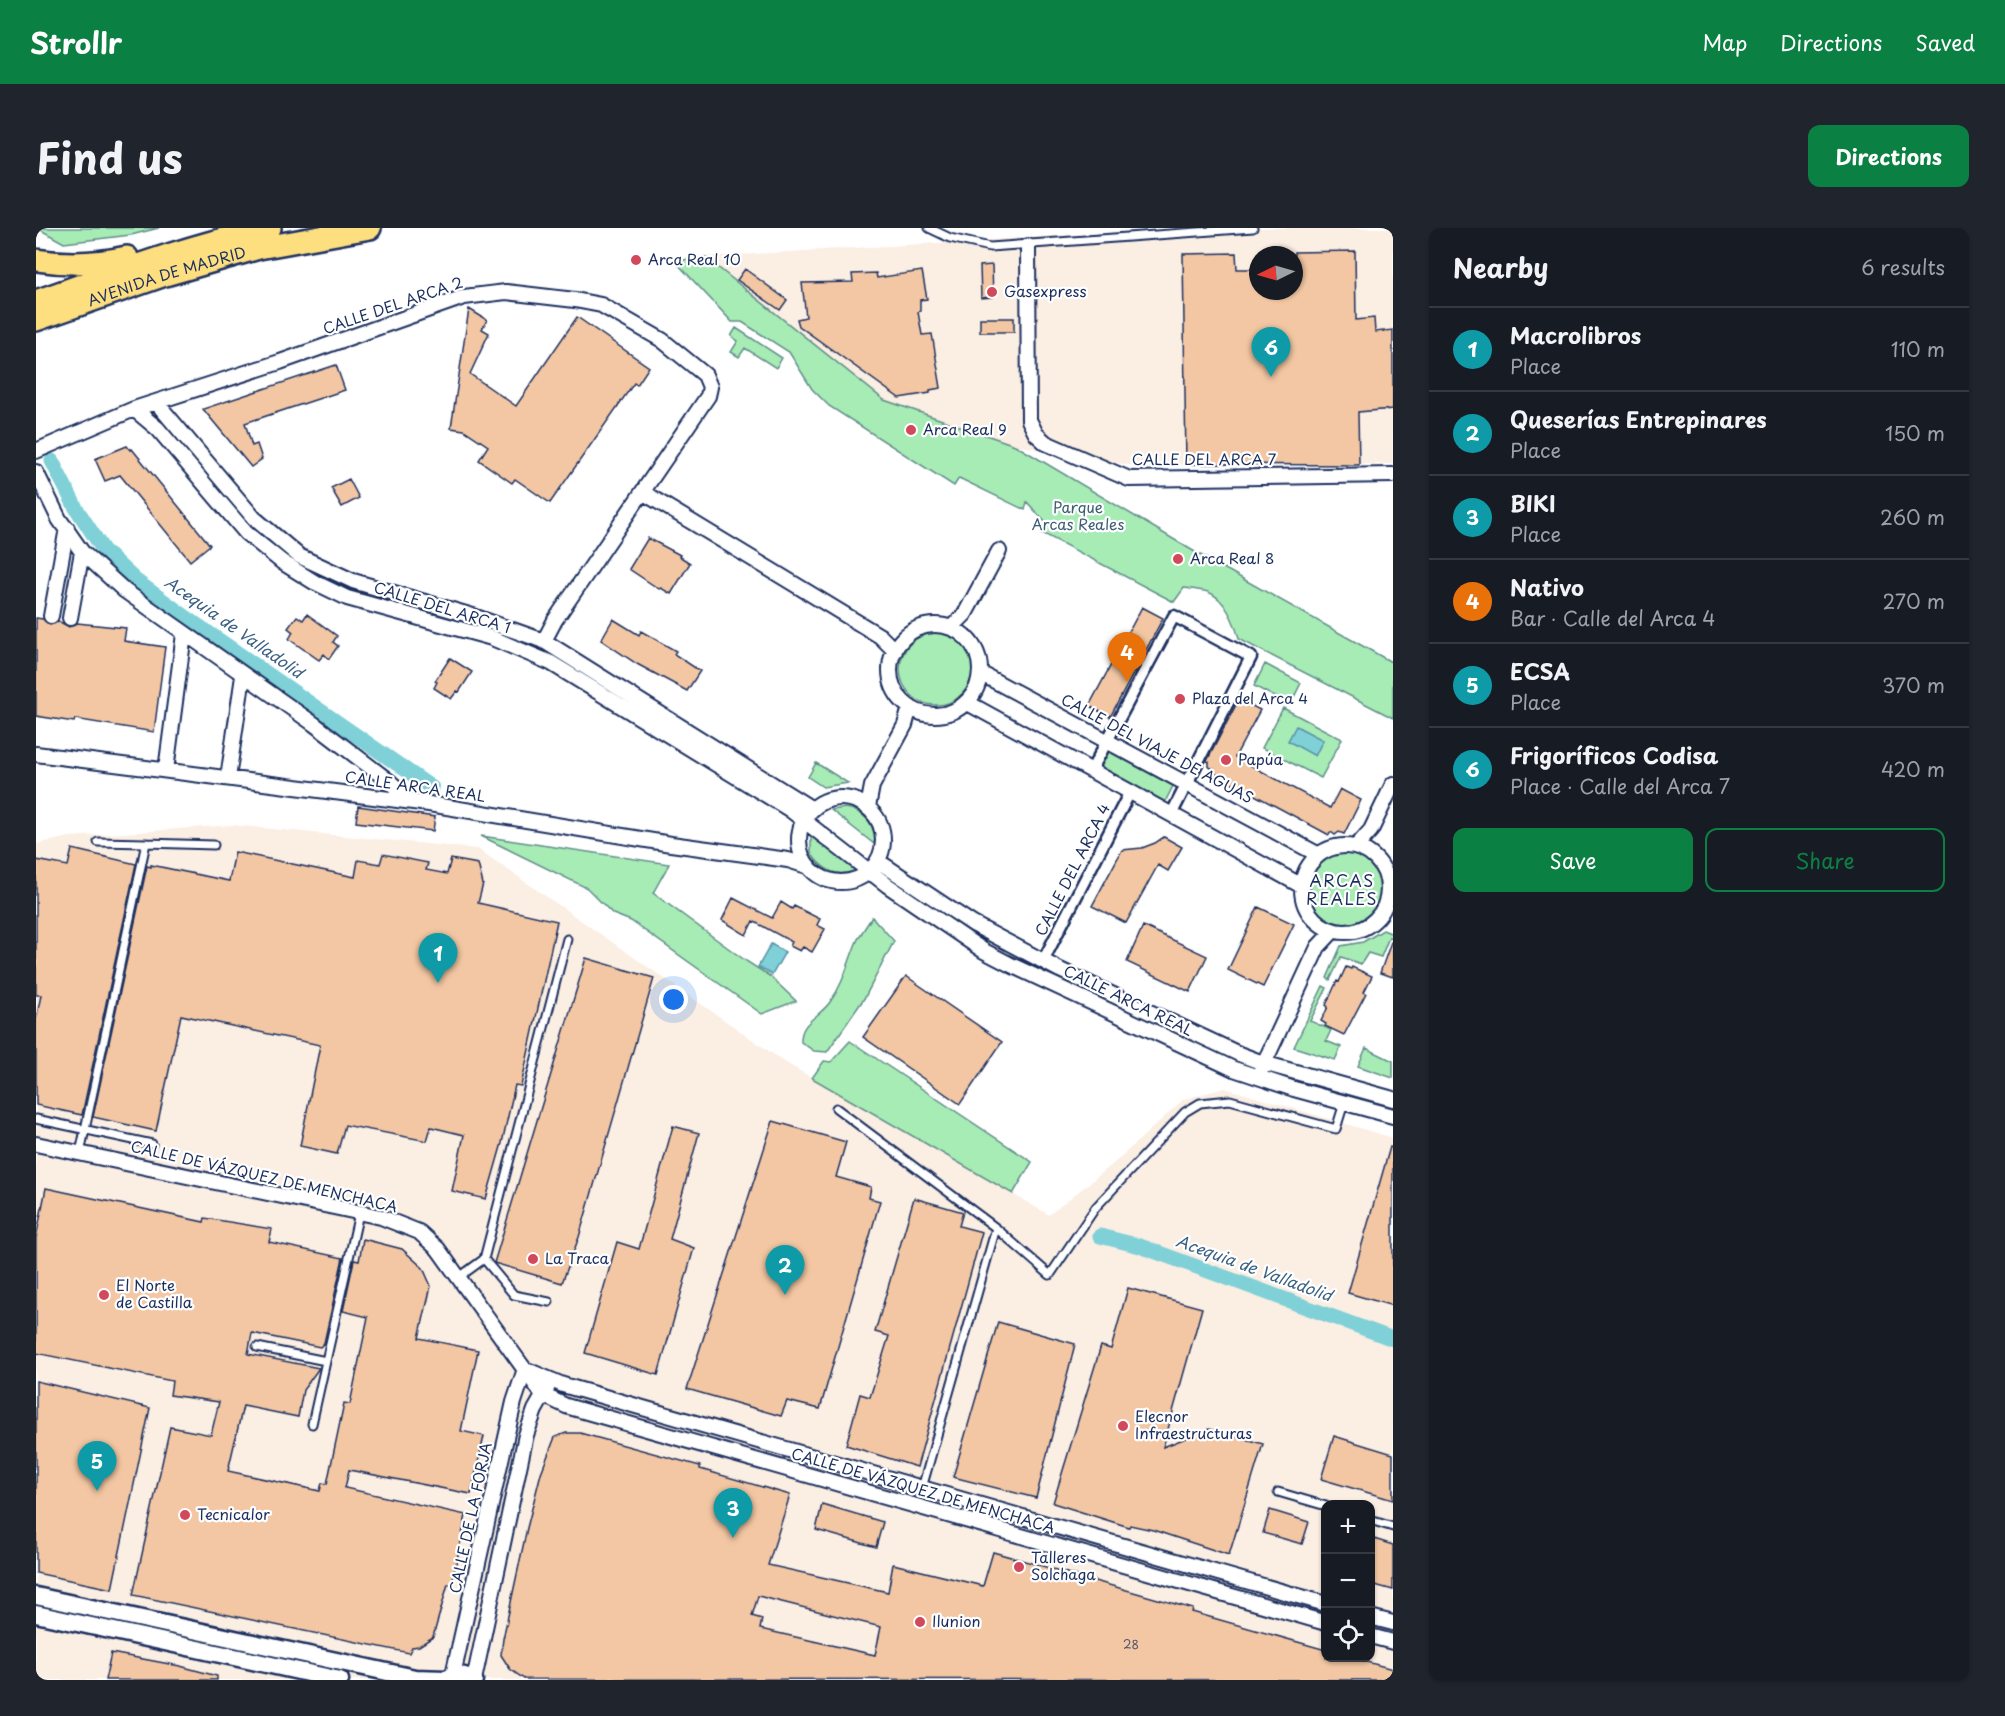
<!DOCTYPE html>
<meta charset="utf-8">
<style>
:root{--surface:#171b24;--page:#20242c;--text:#f1f3f6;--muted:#9ea1a6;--line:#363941;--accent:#0b8043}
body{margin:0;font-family:"Playpen Sans",sans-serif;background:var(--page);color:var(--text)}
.controls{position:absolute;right:18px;bottom:18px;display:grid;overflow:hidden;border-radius:12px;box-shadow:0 2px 4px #0004}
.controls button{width:54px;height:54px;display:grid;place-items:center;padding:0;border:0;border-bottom:2px solid var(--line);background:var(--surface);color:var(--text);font:30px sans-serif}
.compass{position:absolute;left:1213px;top:18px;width:54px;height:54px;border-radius:50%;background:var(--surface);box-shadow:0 2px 4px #0004;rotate:265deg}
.you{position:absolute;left:638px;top:772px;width:21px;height:21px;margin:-15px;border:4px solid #fff;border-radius:50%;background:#1a73e8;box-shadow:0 0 0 9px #1a73e833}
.badge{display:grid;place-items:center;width:39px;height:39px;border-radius:50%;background:var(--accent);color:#fff;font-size:20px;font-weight:700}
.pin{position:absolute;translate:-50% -50px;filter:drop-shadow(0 2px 3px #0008)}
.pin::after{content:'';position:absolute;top:32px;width:21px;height:18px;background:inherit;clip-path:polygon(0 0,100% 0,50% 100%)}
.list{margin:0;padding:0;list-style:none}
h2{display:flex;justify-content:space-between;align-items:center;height:78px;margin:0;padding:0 24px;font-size:26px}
h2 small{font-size:20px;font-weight:400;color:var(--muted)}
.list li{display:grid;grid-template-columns:39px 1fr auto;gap:18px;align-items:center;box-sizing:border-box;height:84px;padding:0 24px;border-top:2px solid var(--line)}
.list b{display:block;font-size:22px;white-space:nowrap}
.list p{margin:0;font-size:20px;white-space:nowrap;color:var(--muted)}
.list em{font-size:20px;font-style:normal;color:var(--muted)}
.actions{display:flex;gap:12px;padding:18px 24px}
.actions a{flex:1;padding:14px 0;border:2px solid var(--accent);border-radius:12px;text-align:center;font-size:21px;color:var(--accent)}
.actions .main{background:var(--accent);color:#fff}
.icon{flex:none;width:33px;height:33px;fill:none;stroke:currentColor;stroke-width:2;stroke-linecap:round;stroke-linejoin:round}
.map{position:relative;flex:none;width:1357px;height:1452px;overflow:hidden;border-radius:12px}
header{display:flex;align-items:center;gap:36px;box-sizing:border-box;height:84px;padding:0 30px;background:var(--accent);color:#fff}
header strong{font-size:28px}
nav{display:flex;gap:33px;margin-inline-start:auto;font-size:21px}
.intro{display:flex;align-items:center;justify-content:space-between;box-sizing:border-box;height:144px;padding:0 36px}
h1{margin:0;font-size:42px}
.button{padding:15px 27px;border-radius:12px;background:var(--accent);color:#fff;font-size:21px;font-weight:700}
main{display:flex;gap:36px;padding:0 36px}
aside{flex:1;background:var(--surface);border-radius:12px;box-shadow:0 2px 4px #0004}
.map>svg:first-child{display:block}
.built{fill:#fbeee3;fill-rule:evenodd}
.green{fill:#a7ebb5;stroke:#618d8a;stroke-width:1.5}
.water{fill:#7fd0d7;stroke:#5790a7;stroke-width:1.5}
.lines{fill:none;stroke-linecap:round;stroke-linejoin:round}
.canal{stroke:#7fd0d7;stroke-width:15}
.building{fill:#f3c7a3;stroke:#1b2f5e;stroke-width:1.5;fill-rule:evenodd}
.service-casing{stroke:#1b2f5e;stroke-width:11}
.pedestrian-casing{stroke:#1b2f5e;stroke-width:15}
.minor-casing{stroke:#1b2f5e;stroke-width:18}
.tertiary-casing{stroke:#1b2f5e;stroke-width:21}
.primary-casing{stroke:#1b2f5e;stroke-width:26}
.service{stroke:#fff;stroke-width:7}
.pedestrian{stroke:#fff;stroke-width:10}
.minor{stroke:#fff;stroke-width:14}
.tertiary{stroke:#fff;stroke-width:16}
.primary{stroke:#fedf80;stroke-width:21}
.poi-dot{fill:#d1495b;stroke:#fff;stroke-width:2}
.labels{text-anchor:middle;stroke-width:4.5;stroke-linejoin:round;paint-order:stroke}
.number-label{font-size:12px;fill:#51556f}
.poi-label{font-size:15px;fill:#1b2f5e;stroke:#fff;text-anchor:start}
.street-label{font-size:15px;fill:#1b2f5e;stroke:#fff}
.park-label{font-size:15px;fill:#3e5e74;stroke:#fff}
.water-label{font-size:16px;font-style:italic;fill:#395f82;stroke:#fff}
.neighbourhood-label{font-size:16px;letter-spacing:1.5px;fill:#1b2f5e;stroke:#fff}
</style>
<header>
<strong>Strollr</strong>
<nav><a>Map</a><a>Directions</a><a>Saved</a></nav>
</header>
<div class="intro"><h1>Find us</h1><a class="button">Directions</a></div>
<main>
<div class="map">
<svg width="1357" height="1452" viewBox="0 0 1357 1452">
<rect width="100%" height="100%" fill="#fff"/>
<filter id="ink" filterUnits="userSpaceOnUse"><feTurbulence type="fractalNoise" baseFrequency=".0167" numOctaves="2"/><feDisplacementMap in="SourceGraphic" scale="12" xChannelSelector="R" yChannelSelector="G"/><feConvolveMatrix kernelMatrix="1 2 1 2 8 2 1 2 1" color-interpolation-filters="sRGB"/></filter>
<g filter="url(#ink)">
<!-- built -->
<path class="built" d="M1154,0H1357V236L1094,237L979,217L848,172L669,29ZM1222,27H1258V63H1222Z
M196,597L442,621L750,835L1013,987L1077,936L1148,871L1189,860L1357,910V1452H0V616L34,609ZM1290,1276H1334V1430H1290Z"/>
<!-- green -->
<path class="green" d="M1,0H123L95,7L28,15Z
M669,29L848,172L979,217L1159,324L1357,435V490L1203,411C1199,395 1189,370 1172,364C1165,362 1156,361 1148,360L1138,374L1006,305L1010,295L991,274L989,282L923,250L918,258L793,178L776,161L753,124L706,94H696L639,33Z
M700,100L746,130L740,140L709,120L703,129L695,124L702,113L695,108Z
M864 441a36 36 0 1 1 72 0a36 36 0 1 1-72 0Z
M1229,436L1265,455L1254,477L1218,458Z
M1247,480L1306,511L1285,550L1226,520Z
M1072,523L1137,558L1129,574L1064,539Z
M780,535L812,555L787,559L772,549Z
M810,580C827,583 842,597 838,616L795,582Z
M775,607L821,641C802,652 785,641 775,625Z
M445,608L633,636L617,665L710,733L735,749L760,773L726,786L595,693L577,686L551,660Z
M1274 661a35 35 0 1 1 70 0a35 35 0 1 1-70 0Z
M836,689L858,713L829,769L791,824L778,823L765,814C764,793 784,789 794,774C808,755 812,734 821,713C825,705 831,697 836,689Z
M1347,702L1357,706V710L1353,709L1345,729L1332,725L1325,736L1305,729L1294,752L1291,750L1305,718L1327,714Z
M1287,758L1291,760L1274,793L1295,802L1290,813L1305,819L1299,832L1258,819Z
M814,813L996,934L977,966L776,850L788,833L795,834Z
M1330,820L1357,833V850L1322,838Z"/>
<!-- water -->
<path class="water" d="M1260,498L1287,512L1279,528L1252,513Z
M735,716L749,724L736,747L722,739Z"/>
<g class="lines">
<!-- canal -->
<path class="canal" d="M16,233L40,280L68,323L99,352L154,392L396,560
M1064,1008L1104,1018L1357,1111"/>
</g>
<!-- building -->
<path class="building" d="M1319,23L1320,92L1338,90L1339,104L1357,102V181L1322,184L1323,237L1150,236L1147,26L1200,25L1201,41H1222V63H1258V24Z
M956,37L957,69L945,70L944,38Z
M709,41L751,72L744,82L701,52Z
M886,43L891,71L884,72V83L882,84L886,107L896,106L905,160L894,162V165L863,170L763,98L761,91L770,89L766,55L817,54L816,46L840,45L841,50Z
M433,81L451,92L446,101L453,105L434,146L480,178L541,89L613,139L601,157L598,155L514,275L479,251L476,255L443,232L452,218L428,202L415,200Z
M944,90H978V104H944Z
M300,137L309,162L209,195L216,218L221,216L226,231L215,239L167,181Z
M91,218L94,222L96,221L174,317L154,333L84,247L69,253L59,231Z
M313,251L323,270L306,279L295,260Z
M612,310L644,327L643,328L654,335L635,366L625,360L623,361L593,341Z
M1106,379L1127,390L1074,489L1053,478Z
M271,386L301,408L297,414L302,418L293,431L288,426L283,432L253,411L257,404L252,400L261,388L267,392Z
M0,390L7,391L14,397L22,393L33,399L41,395L90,400L88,413L129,419L118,504L39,491L38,494L0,488Z
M577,391L603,407L605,403L640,423L638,426L664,443L651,463L601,436L565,412Z
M414,430L436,444L423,464L421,463L415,471L398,460L401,454L399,453Z
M1203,471L1224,482L1199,529L1294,580L1304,561L1325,572L1308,606L1303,604L1299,607L1295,604L1293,607L1176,544L1178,541L1173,539V534L1171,533Z
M322,578L399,589L397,603L320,594Z
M1128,609L1146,619L1132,643L1122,637L1090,695L1056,678L1086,622L1106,620L1119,615Z
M36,621L100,636L46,887L0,877V792L5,767H0V632L32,638Z
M199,624L319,649L322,632L344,636L347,626L392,635L390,642L411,646L415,631L442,636L447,656L442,675L521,693L485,858L479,857L466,915L450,971L416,963L428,907L395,899L391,913L309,897L301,926L264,918L284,817L145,787L120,903L57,889L111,638L115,639V637L193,653Z
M697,670L736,690L745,674L756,681L758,678L784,691L781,697L789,701L776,724L767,719L764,723L754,718L756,714L717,693L710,707L686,692Z
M1222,679L1258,696L1227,759L1192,742Z
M1107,698L1171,728L1154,764L1091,734Z
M1355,714H1357V749L1344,745Z
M550,730L618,750L543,1009L526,1055L458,1035Z
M1310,739L1315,741L1316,739L1336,748L1328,764L1330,765L1308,807L1289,798L1290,796L1285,793L1292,779L1290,777L1301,753L1303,754Z
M870,748L966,814L924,876L827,809Z
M737,893L810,914L800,949L835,959L833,970L844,973L784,1181L751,1173L745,1188L651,1161Z
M637,898L663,905L634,1011L658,1020L622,1147L549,1125L581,1014L603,1021Z
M1354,919L1357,920V1078L1312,1065Z
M10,960L168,994L169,990L236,1001L233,1014L307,1030L288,1115L284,1119L216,1105L212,1126L283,1140L267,1162L262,1189L207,1178L192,1243L284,1263L286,1255L291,1256L308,1175L314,1176L332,1089L307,1083L318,1032L323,1033L327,1011L366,1021L387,1040L395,1058L383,1110L442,1122L425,1203L448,1208L435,1266L313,1242L309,1260L430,1287L416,1357L412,1356L397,1409L383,1418L376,1419L373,1425L97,1367L134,1199L175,1207L183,1174L134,1167L136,1153L0,1125V1010Z
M878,970L927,984L923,998L946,1004L881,1239L810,1217L824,1166L834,1169L853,1108L839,1104Z
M1092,1060L1166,1080L1127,1219L1173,1201L1227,1216L1193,1327L1117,1302L1094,1297L1093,1299L1017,1275L1065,1118L1075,1121Z
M962,1094L1039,1116L1000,1270L917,1249Z
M0,1153L114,1180L76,1361L0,1345Z
M530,1205H544L664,1238V1241L754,1267L732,1337L852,1364L857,1336L947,1358L957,1324L1157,1381L1156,1384L1290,1422V1430H1316L1357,1441V1452L488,1451L474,1441L465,1427L467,1411L491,1300L505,1245L519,1209ZM722,1368L845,1399L839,1427L724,1401L726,1391L716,1388Z
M1298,1208L1357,1226V1272L1285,1251Z
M786,1276L847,1294L840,1319L780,1302Z
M1234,1282L1273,1294L1266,1316L1227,1305Z
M1335,1310L1357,1317V1362L1335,1356Z
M75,1425L144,1438L181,1448V1452H69Z"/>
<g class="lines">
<defs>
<path id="service" d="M893,0L914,10L954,19L1217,0
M110,615L178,617
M800,880L960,1000L886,1260
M0,891L116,916
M44,925L110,615L62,614
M960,1000L1014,1047L1060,979L1149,884L1164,875L1194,872L1300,901L1308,875
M448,1031L478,1067L513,1074
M422,1050L448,1031L531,711
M221,1119L290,1133
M276,1196L323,985
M1242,1264L1290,1278
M1334,1292L1357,1299"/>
<path id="pedestrian" d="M1055,543L1138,388L1215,429L1135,587
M1007,733L1094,564"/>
<path id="minor" d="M992,18L993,192L1000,206L1010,215L1093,251L1357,247
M120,174L218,290L263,328L317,353L440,389L508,413L776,581
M98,181L122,201L210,305L246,334L278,354L311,370L456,410L515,435L753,581L851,657L948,723L973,736L1198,841L1258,861L1357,888
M0,223L98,181L244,134L428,69L470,64L539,72L565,77L626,112L669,147L674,159L672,168L519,392L508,413
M0,244L23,291L46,324L89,363L278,496L354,554L375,573
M608,265L844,408L859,423
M15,388L31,300
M34,390L46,324
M854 442a45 45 0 1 1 90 0a45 45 0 1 1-90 0Z
M915,400L929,386L963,323
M944,445L1283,627
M930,474L1266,658
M0,526L393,576L635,616L752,632L771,638
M130,542L148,406
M192,550L207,448
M763 612a42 42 0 1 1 84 0a42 42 0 1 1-84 0Z
M832,579L836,558L869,497L874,479
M1266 661a43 43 0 1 1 86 0a43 43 0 1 1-86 0Z
M1320,619L1335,602L1357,556
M842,633L937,696L1024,742L1203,826L1227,835L1357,871
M1225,842L1282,719L1297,703
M0,916L345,989L383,1004L402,1021L507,1167L530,1178L1290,1395
M491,1142L527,1157L1290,1376
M1334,1389L1357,1395
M1334,1408L1357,1414
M417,1447L478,1174L489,1141
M438,1452L490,1207L499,1182L511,1161"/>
<path id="tertiary" d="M0,1368L379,1450L410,1451
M0,1386L304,1452
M409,1452C419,1445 428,1446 438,1452"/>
<g id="primary">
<path d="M0,32C32,37 60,36 91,29"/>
<path d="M0,73C77,46 154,16 234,0"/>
<path id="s1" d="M0,92L126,48L223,20L334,0"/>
</g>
</defs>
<!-- service casing -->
<use href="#service" class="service-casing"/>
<!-- pedestrian casing -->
<use href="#pedestrian" class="pedestrian-casing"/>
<!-- minor casing -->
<use href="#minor" class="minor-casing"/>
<!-- tertiary casing -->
<use href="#tertiary" class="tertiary-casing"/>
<!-- primary casing -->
<use href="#primary" class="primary-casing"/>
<!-- service -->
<use href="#service" class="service"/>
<!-- pedestrian -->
<use href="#pedestrian" class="pedestrian"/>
<!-- minor -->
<use href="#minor" class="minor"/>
<!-- tertiary -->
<use href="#tertiary" class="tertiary"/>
<!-- primary -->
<use href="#primary" class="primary"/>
</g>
</g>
<!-- markers -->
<g class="poi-dot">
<circle cx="600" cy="32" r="6"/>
<circle cx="956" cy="64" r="6"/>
<circle cx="875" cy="202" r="6"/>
<circle cx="1142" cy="331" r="6"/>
<circle cx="1144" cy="471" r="6"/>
<circle cx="1190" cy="532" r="6"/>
<circle cx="497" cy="1031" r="6"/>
<circle cx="68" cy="1067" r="6"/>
<circle cx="1087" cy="1198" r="6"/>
<circle cx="149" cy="1287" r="6"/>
<circle cx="983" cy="1339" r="6"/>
<circle cx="884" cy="1394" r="6"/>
</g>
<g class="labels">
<!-- number labels -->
<g class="number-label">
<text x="1095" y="1421">28</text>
</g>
<!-- poi labels -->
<g class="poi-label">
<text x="612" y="37">Arca Real 10</text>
<text x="968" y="69">Gasexpress</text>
<text x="887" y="207">Arca Real 9</text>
<text x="1154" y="336">Arca Real 8</text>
<text x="1156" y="476">Plaza del Arca 4</text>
<text x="1202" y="537">Papúa</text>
<text x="509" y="1036">La Traca</text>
<text x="80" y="1063">El Norte<tspan x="80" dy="17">de Castilla</tspan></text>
<text x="1099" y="1194">Elecnor<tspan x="1099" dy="17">Infraestructuras</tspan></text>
<text x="161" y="1292">Tecnicalor</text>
<text x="995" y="1335">Talleres<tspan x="995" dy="17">Solchaga</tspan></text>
<text x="896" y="1399">Ilunion</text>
</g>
<!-- street labels -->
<g class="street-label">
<text dy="5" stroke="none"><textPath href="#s1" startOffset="138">AVENIDA DE MADRID</textPath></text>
<text transform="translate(357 78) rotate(-19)" y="5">CALLE DEL ARCA 2</text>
<text x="1168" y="237">CALLE DEL ARCA 7</text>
<text transform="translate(406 380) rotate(17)" y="5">CALLE DEL ARCA 1</text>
<text transform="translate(1121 521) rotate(28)" y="5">CALLE DEL VIAJE DE AGUAS</text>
<text transform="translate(379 559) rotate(8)" y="5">CALLE ARCA REAL</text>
<text transform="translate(1037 642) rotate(-63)" y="5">CALLE DEL ARCA 4</text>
<text transform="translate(1092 773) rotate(26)" y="5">CALLE ARCA REAL</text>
<text transform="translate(228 949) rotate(13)" y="5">CALLE DE VÁZQUEZ DE MENCHACA</text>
<text transform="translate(887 1263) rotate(16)" y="5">CALLE DE VÁZQUEZ DE MENCHACA</text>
<text transform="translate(435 1290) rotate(-78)" y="5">CALLE DE LA FORJA</text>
</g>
<!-- park labels -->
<g class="park-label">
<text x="1042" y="285">Parque<tspan x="1042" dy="17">Arcas Reales</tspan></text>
</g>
<!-- water labels -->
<g class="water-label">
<text transform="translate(198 399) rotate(35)" y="6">Acequia de Valladolid</text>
<text transform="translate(1218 1040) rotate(20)" y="6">Acequia de Valladolid</text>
</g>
<!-- neighbourhood labels -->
<g class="neighbourhood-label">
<text x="1306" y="659">ARCAS<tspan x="1306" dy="18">REALES</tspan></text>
</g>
</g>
</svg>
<div class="controls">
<button>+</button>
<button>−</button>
<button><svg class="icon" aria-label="locate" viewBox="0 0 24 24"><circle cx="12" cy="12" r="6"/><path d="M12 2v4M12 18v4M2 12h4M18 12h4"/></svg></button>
</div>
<svg class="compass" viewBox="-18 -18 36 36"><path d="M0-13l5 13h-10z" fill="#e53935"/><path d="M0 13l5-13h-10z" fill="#9ea1a6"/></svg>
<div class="you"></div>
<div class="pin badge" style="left:402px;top:755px;background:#0f9aa8">1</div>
<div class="pin badge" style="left:749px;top:1067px;background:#0f9aa8">2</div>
<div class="pin badge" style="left:697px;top:1310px;background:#0f9aa8">3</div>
<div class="pin badge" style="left:1091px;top:454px;background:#e8710a">4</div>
<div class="pin badge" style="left:61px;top:1263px;background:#0f9aa8">5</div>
<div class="pin badge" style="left:1235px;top:149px;background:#0f9aa8">6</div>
</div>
<aside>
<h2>Nearby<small>6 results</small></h2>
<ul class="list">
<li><span class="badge" style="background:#0f9aa8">1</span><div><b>Macrolibros</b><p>Place</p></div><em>110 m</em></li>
<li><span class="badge" style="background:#0f9aa8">2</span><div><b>Queserías Entrepinares</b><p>Place</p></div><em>150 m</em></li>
<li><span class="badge" style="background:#0f9aa8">3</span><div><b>BIKI</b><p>Place</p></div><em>260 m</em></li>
<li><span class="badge" style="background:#e8710a">4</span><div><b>Nativo</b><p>Bar · Calle del Arca 4</p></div><em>270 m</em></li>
<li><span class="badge" style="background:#0f9aa8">5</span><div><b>ECSA</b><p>Place</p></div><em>370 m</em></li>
<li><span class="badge" style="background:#0f9aa8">6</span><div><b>Frigoríficos Codisa</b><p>Place · Calle del Arca 7</p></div><em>420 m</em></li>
</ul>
<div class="actions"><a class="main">Save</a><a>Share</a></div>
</aside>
</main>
